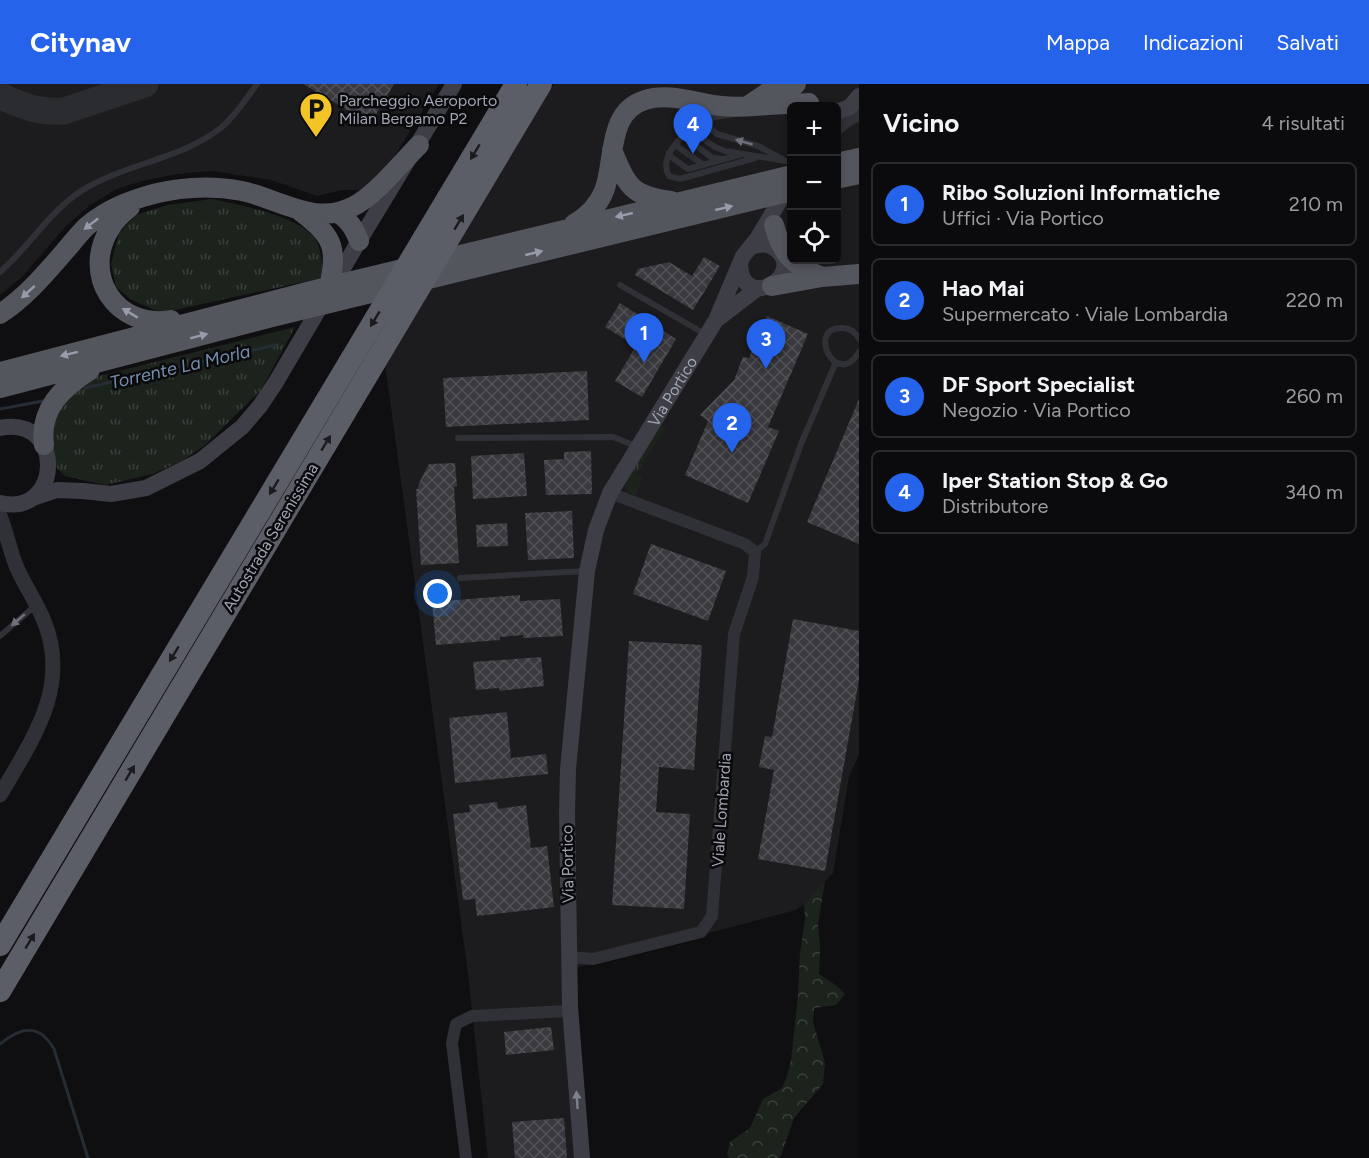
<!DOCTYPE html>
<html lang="it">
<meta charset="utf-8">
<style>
:root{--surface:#0b0b0d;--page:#19191b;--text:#f1f3f6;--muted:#9a9b9d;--line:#2b2b2e;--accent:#2563eb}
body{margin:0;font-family:Figtree,sans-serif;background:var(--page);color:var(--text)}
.controls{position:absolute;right:18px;top:18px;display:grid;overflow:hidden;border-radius:9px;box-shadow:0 3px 9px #0003}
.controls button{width:54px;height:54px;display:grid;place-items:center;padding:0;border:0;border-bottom:2px solid var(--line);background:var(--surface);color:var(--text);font:30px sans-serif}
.you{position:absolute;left:438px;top:510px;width:21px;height:21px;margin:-15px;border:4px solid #fff;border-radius:50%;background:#1a73e8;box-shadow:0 0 0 9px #1a73e833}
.badge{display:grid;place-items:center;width:39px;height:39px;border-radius:50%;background:var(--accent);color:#fff;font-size:20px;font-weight:700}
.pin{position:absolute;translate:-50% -50px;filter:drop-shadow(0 2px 3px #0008)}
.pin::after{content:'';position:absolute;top:32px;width:21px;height:18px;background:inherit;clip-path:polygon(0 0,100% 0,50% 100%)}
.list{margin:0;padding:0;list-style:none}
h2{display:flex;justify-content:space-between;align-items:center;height:78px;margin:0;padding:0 24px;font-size:26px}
h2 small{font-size:20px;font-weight:400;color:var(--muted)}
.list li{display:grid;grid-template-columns:39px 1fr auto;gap:18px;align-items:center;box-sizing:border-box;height:84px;margin:0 12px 12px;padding:0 12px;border:2px solid var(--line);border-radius:9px}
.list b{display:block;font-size:22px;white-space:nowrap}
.list p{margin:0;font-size:20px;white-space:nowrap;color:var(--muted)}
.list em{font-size:20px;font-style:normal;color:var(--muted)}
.icon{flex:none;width:33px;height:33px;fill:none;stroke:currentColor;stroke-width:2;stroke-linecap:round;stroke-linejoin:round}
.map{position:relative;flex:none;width:859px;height:1074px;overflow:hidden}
header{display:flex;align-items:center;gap:36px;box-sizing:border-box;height:84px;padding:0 30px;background:var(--accent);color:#fff}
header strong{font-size:28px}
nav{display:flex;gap:33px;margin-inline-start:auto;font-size:21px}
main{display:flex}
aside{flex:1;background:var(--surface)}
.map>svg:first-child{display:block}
.built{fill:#1c1b1e;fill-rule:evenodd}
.grass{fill:url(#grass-tufts)}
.forest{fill:url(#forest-crowns)}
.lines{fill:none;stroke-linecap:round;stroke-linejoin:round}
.stream{stroke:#262c34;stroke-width:3}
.taxiway{stroke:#2b2c30;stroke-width:27}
.building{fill:url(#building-cross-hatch)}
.service{stroke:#303136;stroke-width:6}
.minor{stroke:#303136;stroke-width:12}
.tertiary{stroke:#303136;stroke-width:15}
.secondary{stroke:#3e3f46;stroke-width:16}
.trunk{stroke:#54565e;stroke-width:20}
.motorway{stroke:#5c5e67;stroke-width:22}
.oneway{fill:#6e707a}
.oneway2{fill:#1a1b1e}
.oneway3{fill:#989caa}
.oneway4{fill:#7e818c}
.labels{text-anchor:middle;stroke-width:5;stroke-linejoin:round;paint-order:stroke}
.poi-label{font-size:16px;fill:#a0a4b2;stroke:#0a0a0c;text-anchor:start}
.street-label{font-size:16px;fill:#a0a4b2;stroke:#0a0a0c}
.water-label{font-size:18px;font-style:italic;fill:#768eae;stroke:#0a0a0c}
</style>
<header>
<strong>Citynav</strong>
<nav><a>Mappa</a><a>Indicazioni</a><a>Salvati</a></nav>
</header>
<main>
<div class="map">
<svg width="859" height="1074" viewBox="0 0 859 1074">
<defs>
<pattern id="grass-tufts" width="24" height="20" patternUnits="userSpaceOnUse" patternTransform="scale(1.5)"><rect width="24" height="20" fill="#1c231d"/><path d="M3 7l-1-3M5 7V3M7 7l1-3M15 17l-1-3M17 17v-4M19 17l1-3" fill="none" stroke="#3a403b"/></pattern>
<pattern id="forest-crowns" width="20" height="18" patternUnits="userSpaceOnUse" patternTransform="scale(1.5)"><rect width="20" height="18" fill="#1c231d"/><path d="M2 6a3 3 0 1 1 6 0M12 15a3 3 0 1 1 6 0" fill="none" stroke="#3a403b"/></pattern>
<pattern id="building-cross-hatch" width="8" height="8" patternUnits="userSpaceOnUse" patternTransform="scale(1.5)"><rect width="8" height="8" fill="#39393e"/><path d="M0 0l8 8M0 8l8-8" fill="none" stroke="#525358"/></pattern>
</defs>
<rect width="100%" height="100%" fill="#0f0f11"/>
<!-- built -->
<path class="built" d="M0,0H439L386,86L373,99L361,106H342L317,112L271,96L212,87L177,90L142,97L117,105L90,121L66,142L22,193L0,211Z
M554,0H859V670L849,693L833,789L804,820L796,826L563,887L576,1074H488L468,890L385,279ZM792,22H836V176H792Z"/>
<!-- grass -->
<path class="grass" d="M212,115C239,121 295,131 314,153C321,162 323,182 322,194L161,229L130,215L116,203L111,180L119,149L136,131L168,121Z
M295,243L261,306L204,362L183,376L153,390L105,401L65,392L57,384L48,340L54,323L95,293Z
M667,341L637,389L642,393L636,412L627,408L625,398L656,346Z"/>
<!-- forest -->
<path class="forest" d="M825,797L818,840L820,863L819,890L837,902L845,910L836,921L814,924L813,938L825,979L823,1000L794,1034L780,1074H729L727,1071L730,1058L750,1044L763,1015L782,1004L787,992L791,976L798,912L800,869L805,835L804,820Z"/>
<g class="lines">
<!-- stream -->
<path class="stream" d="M85,304L276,261
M0,325L43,317
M0,960C21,943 39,939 54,965L88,1074"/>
<!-- taxiway -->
<path class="taxiway" d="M0,12C24,22 37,29 64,27L145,0"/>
</g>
<!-- building -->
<path class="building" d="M303,0H394L373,35L367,32L364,36Z
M704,173L720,182L693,226L635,191L638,185L669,178L692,192Z
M620,219L676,255L642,313L615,297L636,262L605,243Z
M767,232L808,250L768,343L779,347L748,419L685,391L708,337L700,331L734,296L743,273L749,274Z
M587,287L589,336L446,343L443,294Z
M859,315V460L807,438Z
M591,367L592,410L546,411L544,376L564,375V368Z
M524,369L527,412L473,415L471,372Z
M455,379L457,402L454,403L459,479L421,481L416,405H418L419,399L429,380Z
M572,427L574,474L528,476L525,429Z
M507,439L508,462L477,463L476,441Z
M651,460L726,487L708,537L633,510Z
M520,511V517L560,515L563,552L523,554V551L500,553V556L436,561L432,518Z
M793,535L859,547V596L825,787L758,775L774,686L759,683L765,652L772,653Z
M629,557L702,561L694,686L659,683L656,728L690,730L684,825L612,821Z
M541,573L544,602L500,607L499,604L476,606L473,578Z
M507,628L511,674L546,670L548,690L455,699L449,634Z
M497,718L498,725L526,721L531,764L547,762L554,823L477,832L475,815L463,816L453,730L470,728L469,721Z
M551,943L554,966L506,971L504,948Z
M564,1034L567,1074H515L512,1038Z"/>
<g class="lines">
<!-- service -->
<path class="service" d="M734,30L697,36L693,45L694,49L715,63L725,67L792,78
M711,34L709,43L717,50L758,62L782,75
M693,40C681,54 658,73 669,92L680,95L755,74
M684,50L686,54L711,73L722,75
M677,59L678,63L704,81
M669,69L671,73L688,85L739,71
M0,188C29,163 49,128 81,107C125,79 181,76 222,43C236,31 246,15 257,0
M620,201L705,250
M859,255C856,249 851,245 844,244C804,241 837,307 859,268
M458,354L613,353L636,362
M755,468L765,460L801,360L836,278
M460,494L586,487
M0,552L36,521"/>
<!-- minor -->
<path class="minor" d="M836,46L849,36L859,31
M569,873L593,875L701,848L712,832L734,550L753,493L755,468L745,460L610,409
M466,1074L452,959L456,940L472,932L568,927L570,923"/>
<!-- tertiary -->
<path class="tertiary" d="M0,432C7,449 10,468 17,484C25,502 37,519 44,537C71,603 32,656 0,711"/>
<!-- secondary -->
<g class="secondary">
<path d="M836,28L850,23L859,12"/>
<path d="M740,180C742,231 810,189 774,164C767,159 759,160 751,163"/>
<path d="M719,234L758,204"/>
<path d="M0,344C66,331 62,434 0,419"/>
<path d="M33,414L57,406L83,407L111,410L146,404L200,377L242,343L260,322L276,298L359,157L454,0"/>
<path id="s1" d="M582,1074L570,923L567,730L568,685L587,487L596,446L610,409L716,236L743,172L757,155L788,103"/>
</g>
<!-- trunk -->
<path class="trunk" d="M749,21L770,7L774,0
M768,21L783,12L796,0
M612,66C627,102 631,112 671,117
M836,79L859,74
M836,95L859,90
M130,123C123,129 115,136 111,143C80,190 116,246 171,236
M300,127C337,155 337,165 328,209
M338,129C350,137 354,144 359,157
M574,140C588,132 598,122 604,107C616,77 606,28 645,16C670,8 697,20 722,22C738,24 752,22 768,21C782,20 796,20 809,19
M774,141C782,171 793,181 822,193
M772,202L822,193L859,190
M0,230C26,213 45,190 65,167C72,159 79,150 86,143C102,129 123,119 143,113C174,103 210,101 242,107C279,115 315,142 352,123C374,113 401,79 419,61
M0,288L311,207L792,91
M0,304L272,233L792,107
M44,361C39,325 62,304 90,286"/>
<!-- motorway -->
<path class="motorway" d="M0,861L516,0
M0,907L541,0"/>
</g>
<!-- one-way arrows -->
<defs><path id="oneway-solid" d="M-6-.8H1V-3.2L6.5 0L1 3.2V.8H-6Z" transform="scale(1.5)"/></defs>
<g class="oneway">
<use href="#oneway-solid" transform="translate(744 58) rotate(-164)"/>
<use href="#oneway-solid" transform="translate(18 536) rotate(139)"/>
</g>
<g class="oneway2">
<use href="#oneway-solid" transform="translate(475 68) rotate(121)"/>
<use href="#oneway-solid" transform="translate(459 138) rotate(-59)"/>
<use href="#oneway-solid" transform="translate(375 235) rotate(121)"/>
<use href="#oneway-solid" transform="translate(326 359) rotate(-59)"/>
<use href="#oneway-solid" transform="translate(274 403) rotate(121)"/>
<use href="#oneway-solid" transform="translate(174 570) rotate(121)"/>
<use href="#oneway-solid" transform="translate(130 689) rotate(-59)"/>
<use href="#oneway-solid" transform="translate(30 857) rotate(-59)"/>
</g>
<g class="oneway3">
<use href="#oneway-solid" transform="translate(724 124) rotate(-13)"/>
<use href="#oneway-solid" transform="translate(624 131) rotate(167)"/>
<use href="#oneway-solid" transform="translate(91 140) rotate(142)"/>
<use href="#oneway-solid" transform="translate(534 169) rotate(-13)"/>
<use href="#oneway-solid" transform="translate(28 208) rotate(138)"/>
<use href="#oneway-solid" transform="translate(130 229) rotate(-149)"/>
<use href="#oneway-solid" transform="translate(199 252) rotate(-15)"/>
<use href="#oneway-solid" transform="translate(69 270) rotate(166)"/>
</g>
<use class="oneway4" href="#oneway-solid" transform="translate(577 1016) rotate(-94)"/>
<!-- icons -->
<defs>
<symbol id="parking-pin" viewBox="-11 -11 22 30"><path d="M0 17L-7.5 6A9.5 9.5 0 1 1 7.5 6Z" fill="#f3c425" stroke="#0a0a0c"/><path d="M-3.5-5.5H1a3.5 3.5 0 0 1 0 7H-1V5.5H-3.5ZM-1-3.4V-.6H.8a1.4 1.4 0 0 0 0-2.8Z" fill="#111"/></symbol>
</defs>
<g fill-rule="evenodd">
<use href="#parking-pin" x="297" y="6" width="38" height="52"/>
</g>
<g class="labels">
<!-- poi labels -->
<g class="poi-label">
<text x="339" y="22">Parcheggio Aeroporto<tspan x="339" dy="18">Milan Bergamo P2</tspan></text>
</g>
<!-- street labels -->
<g class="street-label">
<text dy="6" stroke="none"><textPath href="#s1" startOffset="789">Via Portico</textPath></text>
<text transform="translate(270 453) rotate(-59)" y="6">Autostrada Serenissima</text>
<text transform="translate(721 726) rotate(-86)" y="6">Viale Lombardia</text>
<text transform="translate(567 780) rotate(-91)" y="6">Via Portico</text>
</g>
<!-- water labels -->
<g class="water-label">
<text transform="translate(180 283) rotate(-13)" y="6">Torrente La Morla</text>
</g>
</g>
</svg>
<div class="controls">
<button>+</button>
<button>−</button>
<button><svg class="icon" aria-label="locate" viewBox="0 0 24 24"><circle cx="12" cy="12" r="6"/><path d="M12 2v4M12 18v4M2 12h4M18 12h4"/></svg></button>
</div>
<div class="you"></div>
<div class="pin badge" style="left:644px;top:279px">1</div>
<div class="pin badge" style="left:732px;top:369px">2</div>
<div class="pin badge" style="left:766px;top:285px">3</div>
<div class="pin badge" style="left:693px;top:70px">4</div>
</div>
<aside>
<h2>Vicino<small>4 risultati</small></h2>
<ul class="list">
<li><span class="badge">1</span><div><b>Ribo Soluzioni Informatiche</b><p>Uffici · Via Portico</p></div><em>210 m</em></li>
<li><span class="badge">2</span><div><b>Hao Mai</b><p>Supermercato · Viale Lombardia</p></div><em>220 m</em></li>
<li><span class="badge">3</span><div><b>DF Sport Specialist</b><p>Negozio · Via Portico</p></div><em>260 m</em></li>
<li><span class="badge">4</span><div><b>Iper Station Stop &amp; Go</b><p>Distributore</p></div><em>340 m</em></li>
</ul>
</aside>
</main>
